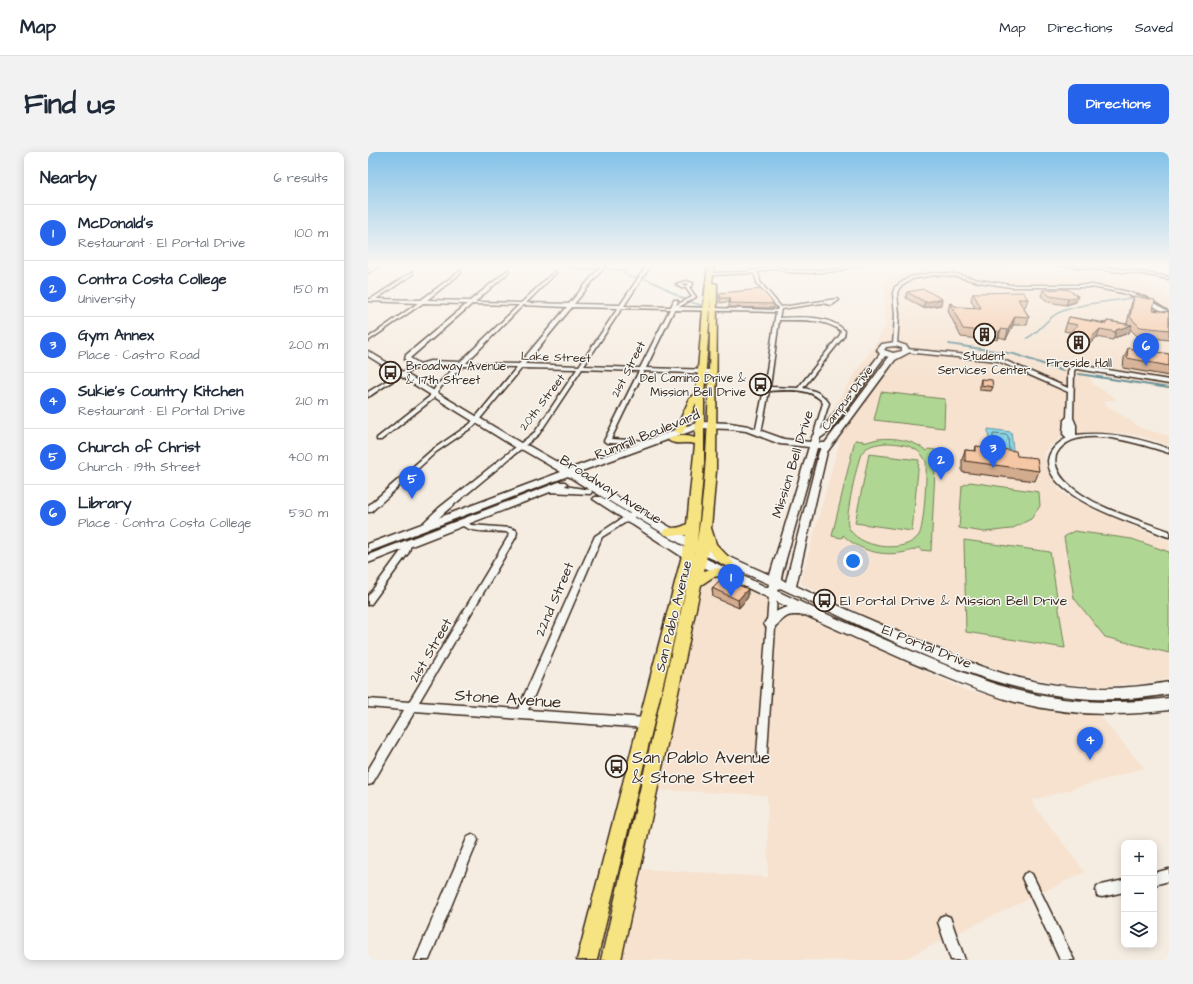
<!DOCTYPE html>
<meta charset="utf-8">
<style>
:root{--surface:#fff;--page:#f2f2f3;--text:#1f2937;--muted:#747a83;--line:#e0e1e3;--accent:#2563eb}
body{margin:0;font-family:"Architects Daughter",sans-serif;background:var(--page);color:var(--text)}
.controls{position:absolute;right:12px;bottom:12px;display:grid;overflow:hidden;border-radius:8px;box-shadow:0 2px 10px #0003}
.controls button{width:36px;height:36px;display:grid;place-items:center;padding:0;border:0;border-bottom:1px solid var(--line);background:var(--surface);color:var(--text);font:20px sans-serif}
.you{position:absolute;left:485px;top:409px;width:14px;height:14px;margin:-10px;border:3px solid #fff;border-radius:50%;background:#1a73e8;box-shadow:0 0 0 6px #1a73e833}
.badge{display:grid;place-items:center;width:26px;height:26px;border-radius:50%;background:var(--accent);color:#fff;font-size:13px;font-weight:700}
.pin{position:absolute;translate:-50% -33px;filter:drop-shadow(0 1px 2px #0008)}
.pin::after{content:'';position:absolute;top:21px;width:14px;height:12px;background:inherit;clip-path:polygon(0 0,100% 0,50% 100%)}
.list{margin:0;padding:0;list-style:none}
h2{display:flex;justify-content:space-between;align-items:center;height:52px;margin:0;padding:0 16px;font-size:17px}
h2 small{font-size:13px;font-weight:400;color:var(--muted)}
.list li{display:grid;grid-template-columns:26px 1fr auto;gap:12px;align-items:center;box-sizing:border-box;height:56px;padding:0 16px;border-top:1px solid var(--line)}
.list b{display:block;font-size:15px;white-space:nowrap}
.list p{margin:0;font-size:13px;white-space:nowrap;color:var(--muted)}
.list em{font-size:13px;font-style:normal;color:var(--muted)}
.icon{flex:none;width:22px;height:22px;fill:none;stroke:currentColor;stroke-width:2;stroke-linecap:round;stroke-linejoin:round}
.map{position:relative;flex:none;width:801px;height:808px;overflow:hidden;border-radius:8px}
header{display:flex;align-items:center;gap:24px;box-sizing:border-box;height:56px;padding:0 20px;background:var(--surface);border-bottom:1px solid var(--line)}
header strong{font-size:19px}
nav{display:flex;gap:22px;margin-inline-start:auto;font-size:14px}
.intro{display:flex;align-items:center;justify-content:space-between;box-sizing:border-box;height:96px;padding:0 24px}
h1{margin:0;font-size:28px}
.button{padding:10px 18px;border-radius:8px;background:var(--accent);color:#fff;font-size:14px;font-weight:700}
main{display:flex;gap:24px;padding:0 24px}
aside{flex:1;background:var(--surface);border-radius:8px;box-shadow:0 2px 10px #0003}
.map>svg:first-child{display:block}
.built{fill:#f6e2cf}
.green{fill:#afd793;stroke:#758058;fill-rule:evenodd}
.water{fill:#8bd8eb;stroke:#6b9299}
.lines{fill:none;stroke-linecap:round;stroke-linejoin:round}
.shore{stroke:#5b7070;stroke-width:1}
.stream-far1{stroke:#6b9299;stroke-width:1.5}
.stream{stroke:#6b9299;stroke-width:2}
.street-casing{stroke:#3b2a1e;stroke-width:3}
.secondary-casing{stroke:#3b2a1e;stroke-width:3}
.primary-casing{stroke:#3b2a1e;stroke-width:3}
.street{fill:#f6f6f2;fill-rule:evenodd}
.secondary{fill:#f6f6f2;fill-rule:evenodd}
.primary{fill:#f6e381;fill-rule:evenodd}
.wall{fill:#d3ab8d;stroke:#3b2a1e}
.shaded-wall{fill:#ac8b73;stroke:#3b2a1e}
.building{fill:#f5c7a4;stroke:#3b2a1e}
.labels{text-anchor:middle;stroke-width:3;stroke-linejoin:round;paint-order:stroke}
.far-poi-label{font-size:12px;fill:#3b2a1e;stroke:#f6f6f2}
.far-street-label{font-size:12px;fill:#3b2a1e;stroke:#f6f6f2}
.street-label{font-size:14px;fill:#3b2a1e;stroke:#f6f6f2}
.poi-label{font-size:14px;fill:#3b2a1e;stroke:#f6f6f2;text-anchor:start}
.near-street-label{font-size:17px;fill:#3b2a1e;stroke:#f6f6f2}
.near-poi-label{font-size:17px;fill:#3b2a1e;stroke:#f6f6f2;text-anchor:start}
</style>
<header>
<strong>Map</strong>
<nav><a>Map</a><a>Directions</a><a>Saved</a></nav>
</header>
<div class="intro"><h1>Find us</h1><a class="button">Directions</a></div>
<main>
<aside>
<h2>Nearby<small>6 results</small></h2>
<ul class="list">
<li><span class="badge">1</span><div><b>McDonald's</b><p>Restaurant · El Portal Drive</p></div><em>100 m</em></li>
<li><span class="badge">2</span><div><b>Contra Costa College</b><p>University</p></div><em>150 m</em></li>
<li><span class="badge">3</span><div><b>Gym Annex</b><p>Place · Castro Road</p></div><em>200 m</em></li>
<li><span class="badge">4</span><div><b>Sukie’s Country Kitchen</b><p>Restaurant · El Portal Drive</p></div><em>210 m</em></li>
<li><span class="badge">5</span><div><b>Church of Christ</b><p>Church · 19th Street</p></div><em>400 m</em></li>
<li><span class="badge">6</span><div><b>Library</b><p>Place · Contra Costa College</p></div><em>530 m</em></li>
</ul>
</aside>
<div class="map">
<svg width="801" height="808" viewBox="0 0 801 808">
<rect width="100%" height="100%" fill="#f6ede2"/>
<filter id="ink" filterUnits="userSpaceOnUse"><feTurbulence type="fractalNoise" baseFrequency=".025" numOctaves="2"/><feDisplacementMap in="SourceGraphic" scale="8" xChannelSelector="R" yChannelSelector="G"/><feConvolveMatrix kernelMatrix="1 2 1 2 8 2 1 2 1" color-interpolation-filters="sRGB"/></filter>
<g filter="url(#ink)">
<!-- built -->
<path class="built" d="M575,113H611L721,126L760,128L779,132L793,138L801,144V238L717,219L725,232L749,247L734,250L773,276L801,284V293L769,283L752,281L719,280L691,287L682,294L677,300V312L692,339L703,346L727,358L801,389V527L779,531L729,534L691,531L644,522L600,507L493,464L482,456L434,432L433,428L472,288L454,276L470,248L517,176V126Z
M350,425L600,539L733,565L776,616L663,649L717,720L534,808H255L275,717L400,725L399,643L288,638L336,430Z"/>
<!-- green -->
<path class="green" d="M513,240L577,247L576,276L506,268Z
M510,287C527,285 545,288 559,299L560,297L568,298L563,399L552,398V395C527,407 495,403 475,383L474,386L464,384L487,288L495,289V291ZM518,291C533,291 552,294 558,310C559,321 556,376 551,383C538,403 488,396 480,374C477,365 489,312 493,302C499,293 508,292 518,291Z
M501,302L551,308L544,379L487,371Z
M602,330L671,340L672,354L663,367L643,377L616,380L591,376L594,334Z
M706,379L764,387L801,400V501L737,485L706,446L696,385Z
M596,388L682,400L697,496L598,480Z"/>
<!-- water -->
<path class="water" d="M620,277L643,280L646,306L622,303Z"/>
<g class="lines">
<!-- shore -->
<path class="shore" d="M625,295V282L638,283L640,285L641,297"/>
<!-- stream-far1 -->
<path class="stream-far1" d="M196,113L209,117H230
M238,117L252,118L262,125L269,126
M277,127C297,133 312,149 333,153
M659,186C671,181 678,167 690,161C712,151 739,150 763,146"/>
<!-- stream -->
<path class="stream" d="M581,192L646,202L695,219
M711,222L801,236"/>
<defs>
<path id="street" d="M8,113H13L0,121V118Z
M234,113H238L206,152L252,153L279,113H283L256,154L303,155L306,148H308L310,149L308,153L324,145L318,136H313L308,132L318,129L325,131L324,134L321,135L328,145L311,155L409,158L410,156L389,131L387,123L384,121L346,123L344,122L346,121L377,120L408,114L421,118L440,119L469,117L485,113H493L469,119L440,121L421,120L408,116L388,120L391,123L392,130L413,155L469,147L471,148L464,153L454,151L413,157L411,166C432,165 462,163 477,179L476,184L435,236C446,238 454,241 461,251L450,286L448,287L445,285L455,251C445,235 418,238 401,239L393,281L390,283L387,281L396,237L408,160L306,158L278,216L344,218L347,220L344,222L276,219L243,287L283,289L286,291L285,292L239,291L236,289L271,219L214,217L171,282L77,360L59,377H53L52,375L53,373L71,356L167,280L209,217L154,216L106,274L68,300L3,360H0V354L64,298L102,272L149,215L95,214L73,235L65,247L13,288H9V286L61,245L69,233L89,213C81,213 72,212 64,213C45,214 17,234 2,244L0,245V240L28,223L47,214L37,208L38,203L99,152L55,151L0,189V186L50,151L0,149V147H3L44,120L45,122L8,147L53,148L92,119L93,121L59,148L102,149L140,118L141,120L107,150L153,151L187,119L188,121L158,151L201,152ZM318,131L321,132L318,134L313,132ZM104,152L151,153L92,210L62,209L52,212L42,206ZM155,153L199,155L151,212L98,211ZM204,155L250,156L211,214L157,212ZM254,156L302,157L272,216L216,214ZM411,168C431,168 457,166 473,179L472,183L430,236L402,235Z
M687,113C725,113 764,118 801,125V127L775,122Z
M565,121L587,122L611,128L643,133H724L756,139L779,146L801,160V163L775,148L755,141L724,135H643L611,130L587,124L565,123L544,127L531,136L529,141L531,163L529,192L525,193L527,163L525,141L527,135L542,125Z
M539,197L631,206L700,236V219L703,215L710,213L801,228V232L710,217H707L706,219L705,266L708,273V283C740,279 771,286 801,297V301C774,293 708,269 689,301C684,310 691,323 697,329C724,356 766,366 801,379V385C791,382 782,377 772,374C747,365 680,341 680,309C681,298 691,290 699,286L695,282L696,268L699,265L700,240L630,209L537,200L536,199Z
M264,360H267L271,362L234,385L160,558L278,566L282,568L283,571L282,574L278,576L153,567L47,559L4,632L0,633V618L36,558L0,555V547L41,550L140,385L141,381L138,380C123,379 101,382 90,370L91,368H97L103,373L142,376L148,378L149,380L148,385L51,550L150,557L227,384Z
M39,389L43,392L41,400L3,452L0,453V444L33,399L36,390Z
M405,441L408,442L409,444L399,601L398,605L394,606L390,605L389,601L401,444L402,442Z
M104,682L108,684L110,688L61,808H47L100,684Z
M801,717V729L786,733V721Z
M660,720L664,722L706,808H692L654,726L656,722Z
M756,728V740L734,745L729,744L728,739L729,734Z
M577,763L582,765L597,808H583L570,770L572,765Z"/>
<path id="secondary" d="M527,190L539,194L542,200L527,208L459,300L428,434C466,452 504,469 542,485C569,497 596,509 624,518C681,537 742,541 801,530V542C657,568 538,493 412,436L409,439C455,461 501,481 548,501C580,514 613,529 647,538C697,551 750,553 801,546V558C750,565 697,563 647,550C611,540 576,524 542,510C507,494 471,479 437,463C431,464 426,462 420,464C411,468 408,479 398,475L396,472C401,462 410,458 420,455L316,406L225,347L227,345H233L324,400L400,436L401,432L320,396L223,338L224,340L222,342L182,340L0,411V403L191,330H197L199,332L197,334L222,338L200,324L0,400V392L193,320L155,298L150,297L0,204V199L156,293L161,294L201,317L309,277L332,270L362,271L380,274L416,287L442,290L445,283L456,275L512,202L509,198L514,192ZM527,194L534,196V199L525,201L516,198L518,195ZM517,204L521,205L457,291H451L452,286L462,279ZM332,276L362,277L378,279L412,292L441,295L402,423L328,390L208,321ZM449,296H453L451,300L418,430L413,427L414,421Z"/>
<path id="primary" d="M340,113H346L344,131L349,132L348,319L343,376L348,392L366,411L364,414C354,417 346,404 340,398L336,419L347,416L360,417L362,420L360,423L345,425L333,433L253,808H233L328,394L229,808H209L317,392L318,383H297L295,380L297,377C306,375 312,377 319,372L327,292C319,289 306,294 300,288C306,283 320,283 327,286L328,251L315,281L312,282L307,279L322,246L328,242L335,157ZM343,145C340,227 342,310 329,390L336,311V243Z"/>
</defs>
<!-- street casing -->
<use href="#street" class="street-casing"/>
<!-- secondary casing -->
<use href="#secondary" class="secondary-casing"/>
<!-- primary casing -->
<use href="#primary" class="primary-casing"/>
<!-- street -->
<use href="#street" class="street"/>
<!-- secondary -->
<use href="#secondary" class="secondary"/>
<!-- primary -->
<use href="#primary" class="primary"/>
</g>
<!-- wall -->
<path class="wall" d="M675,138L708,150L698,153L680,150L673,144Z
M539,140L573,153L555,156L538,146Z
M352,141L406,152V156L362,155L361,154V150L352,151Z
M605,141L660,147L657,155H655L661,165L659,173H645L638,187L631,185L629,188L621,186L620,188L593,185L580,159L582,151L589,155L607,156L603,148Z
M766,144L785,158L801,160V188L769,184L762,177L761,181L746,186L745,188L729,185L719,195L698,189L701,181L702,180L696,179L701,165L738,171L739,169L759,172L763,153Z
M760,196L787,201L788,200L801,202V224L755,216L756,206Z
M613,227L625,235L623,239L612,238V232Z
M608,294L649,304L671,319L667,329L594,320V308L597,298L607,299Z
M344,436L380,445L371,456L345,445Z"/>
<!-- shaded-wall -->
<path class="shaded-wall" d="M710,144L708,150L698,153L700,147Z
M574,147L573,153L555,156L557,150Z
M647,164L645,173L638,187L640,178Z
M764,173L761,181L746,186L748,178Z
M633,177L631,185L629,188L631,180Z
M732,177L729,185L719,195L722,187Z
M380,437V445L371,456L370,448Z"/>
<!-- building -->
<path class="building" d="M394,137L406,152L362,151L361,150L362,146H352V141Z
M556,137L574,147L557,150L539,140Z
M694,137L701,138L710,144L700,147L682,144L675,138Z
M655,140L660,147H650L661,165L647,164L640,178L633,177L631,180L623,178L622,180L595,177L582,151L589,155L613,156L605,141Z
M766,144L787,148L785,158L801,160V178L772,175L762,165Z
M701,165L738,172L739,169L764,173L748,178V180L732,177L722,187L701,181L710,173L699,171Z
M760,196L788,201V200L801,202V214L759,206Z
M613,227L624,228L625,235L613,233Z
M608,294L648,299L649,304L669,306L671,319L597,309V298L608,299Z
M354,426L380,437L370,448L344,436Z"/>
</g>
<!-- sky -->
<linearGradient id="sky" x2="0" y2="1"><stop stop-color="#83c2e9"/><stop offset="0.5" stop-color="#fbf7f2"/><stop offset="1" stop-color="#fbf7f2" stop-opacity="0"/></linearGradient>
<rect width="801" height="226" fill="url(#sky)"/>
<!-- icons -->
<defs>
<symbol id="building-ring" viewBox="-11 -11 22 22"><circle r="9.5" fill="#f6f6f2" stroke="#3b2a1e" stroke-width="1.5"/><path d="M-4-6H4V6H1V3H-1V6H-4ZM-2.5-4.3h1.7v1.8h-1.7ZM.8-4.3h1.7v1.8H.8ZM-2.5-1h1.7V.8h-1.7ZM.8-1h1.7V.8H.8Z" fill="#3b2a1e"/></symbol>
<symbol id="bus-ring" viewBox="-11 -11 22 22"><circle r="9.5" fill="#f6f6f2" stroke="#3b2a1e" stroke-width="1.5"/><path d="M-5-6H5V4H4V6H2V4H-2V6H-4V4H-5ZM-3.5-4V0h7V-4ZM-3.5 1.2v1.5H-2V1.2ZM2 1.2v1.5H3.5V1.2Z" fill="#3b2a1e"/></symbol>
</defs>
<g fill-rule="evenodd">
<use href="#building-ring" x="604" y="170" width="25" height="25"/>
<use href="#building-ring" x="698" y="178" width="25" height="25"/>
<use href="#bus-ring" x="10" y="208" width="25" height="25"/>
<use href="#bus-ring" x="380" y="220" width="25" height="25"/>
<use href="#bus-ring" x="444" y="436" width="25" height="25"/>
<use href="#bus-ring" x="236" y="602" width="25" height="25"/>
</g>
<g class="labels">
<!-- far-poi labels -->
<g class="far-poi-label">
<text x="616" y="208">Student<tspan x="616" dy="14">Services Center</tspan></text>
<text x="711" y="215">Fireside Hall</text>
<text x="38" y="218" text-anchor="start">Broadway Avenue<tspan x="38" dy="14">&amp; 17th Street</tspan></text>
<text x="378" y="230" text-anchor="end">Del Camino Drive &amp;<tspan x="378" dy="14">Mission Bell Drive</tspan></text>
</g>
<!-- far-street labels -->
<g class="far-street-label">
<text transform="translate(188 205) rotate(2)" y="4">Lake Street</text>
<text transform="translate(260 217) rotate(-63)" y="4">21st Street</text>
<text transform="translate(479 246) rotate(-53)" y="4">Campus Drive</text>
<text transform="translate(174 250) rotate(-53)" y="4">20th Street</text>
</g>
<!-- street labels -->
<g class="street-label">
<text transform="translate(279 282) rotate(-22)" y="5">Rumrill Boulevard</text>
<text transform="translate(424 312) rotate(-73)" y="5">Mission Bell Drive</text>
<text transform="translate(243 337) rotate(32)" y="5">Broadway Avenue</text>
<text transform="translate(186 447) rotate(-67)" y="5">22nd Street</text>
<text transform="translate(305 464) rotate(-76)" y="5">San Pablo Avenue</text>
<text transform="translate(559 494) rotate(22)" y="5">El Portal Drive</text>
<text transform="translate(62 498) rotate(-60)" y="5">21st Street</text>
</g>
<!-- poi labels -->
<g class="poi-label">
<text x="472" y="453">El Portal Drive &amp; Mission Bell Drive</text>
</g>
<!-- near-street labels -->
<g class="near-street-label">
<text transform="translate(140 546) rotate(4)" y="6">Stone Avenue</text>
</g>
<!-- near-poi labels -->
<g class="near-poi-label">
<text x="264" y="611">San Pablo Avenue<tspan x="264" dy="20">&amp; Stone Street</tspan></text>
</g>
</g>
</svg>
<div class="controls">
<button>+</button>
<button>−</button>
<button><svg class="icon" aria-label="layers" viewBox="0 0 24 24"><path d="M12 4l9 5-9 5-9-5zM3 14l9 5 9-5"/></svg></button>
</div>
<div class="you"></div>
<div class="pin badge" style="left:363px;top:445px">1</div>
<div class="pin badge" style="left:573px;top:328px">2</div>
<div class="pin badge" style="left:625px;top:316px">3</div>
<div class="pin badge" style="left:722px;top:608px">4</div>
<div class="pin badge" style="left:44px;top:347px">5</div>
<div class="pin badge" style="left:778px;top:214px">6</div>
</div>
</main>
